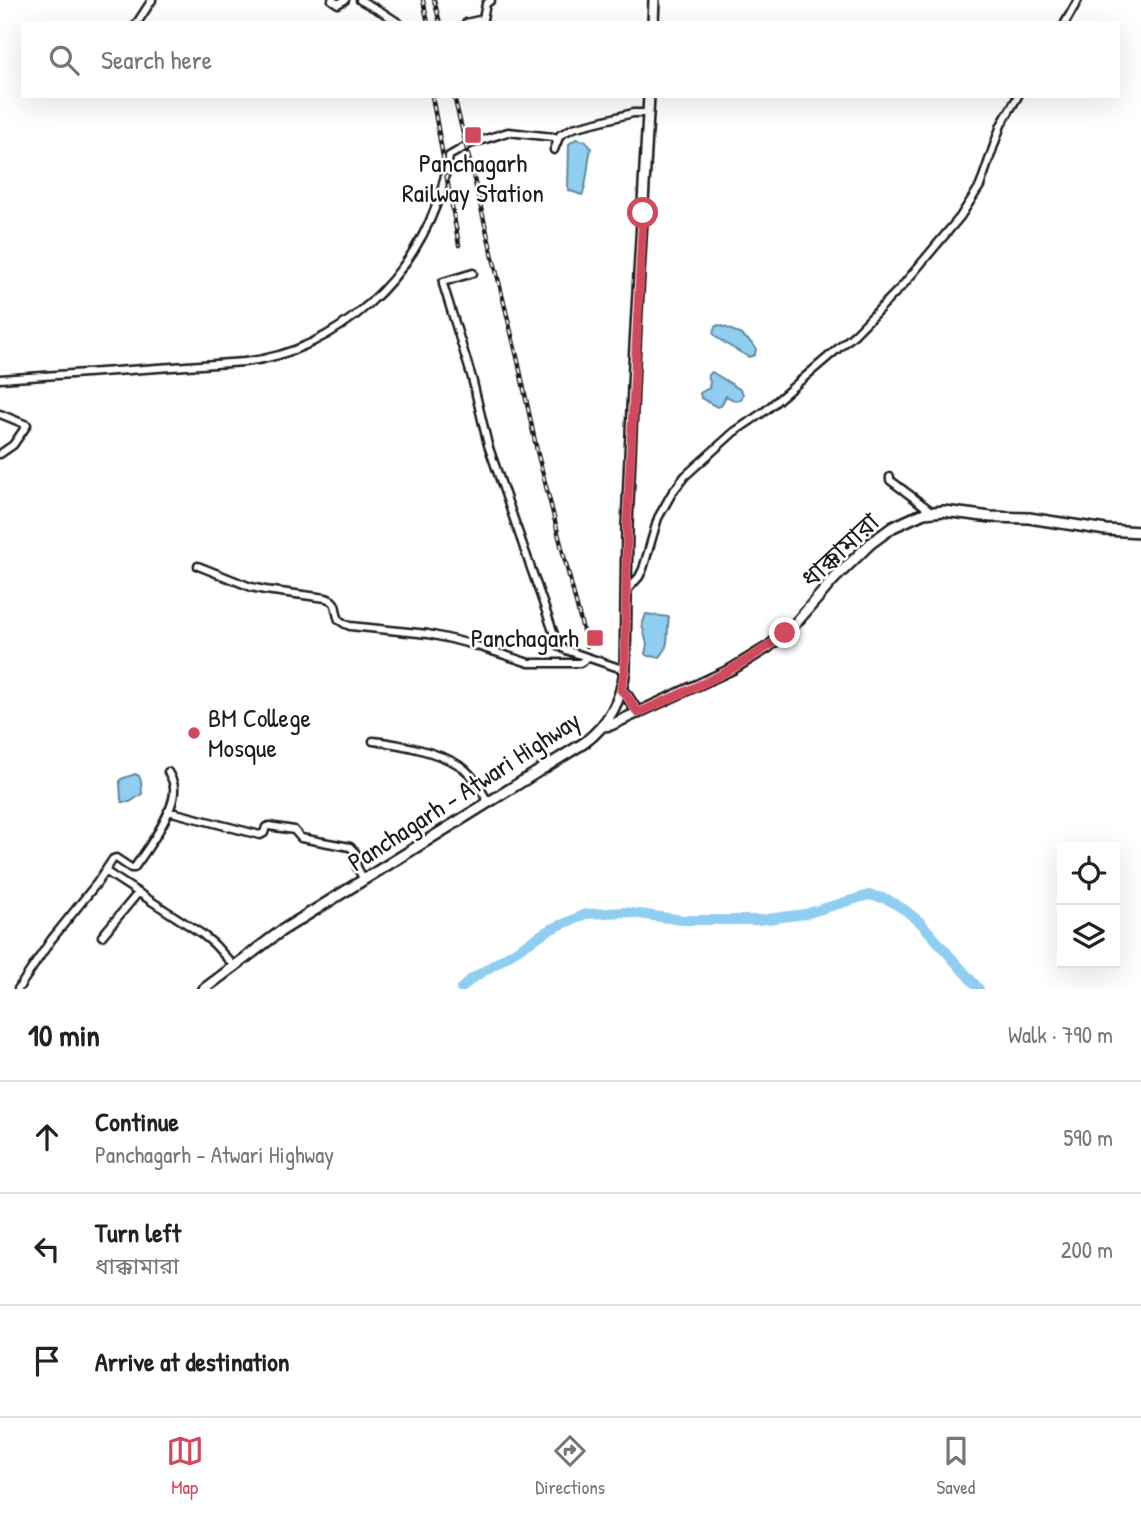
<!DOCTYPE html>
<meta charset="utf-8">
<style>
:root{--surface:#fff;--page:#f2f2f2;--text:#222;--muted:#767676;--line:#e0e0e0;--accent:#d1495b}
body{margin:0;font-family:"Patrick Hand","Noto Sans Bengali",sans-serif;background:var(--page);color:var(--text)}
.controls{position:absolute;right:21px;bottom:21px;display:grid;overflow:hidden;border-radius:0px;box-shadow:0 7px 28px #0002}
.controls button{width:63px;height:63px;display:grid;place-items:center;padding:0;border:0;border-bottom:2px solid var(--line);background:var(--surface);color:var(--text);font:35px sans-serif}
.stop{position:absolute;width:21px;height:21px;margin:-16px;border:5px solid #d1495b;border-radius:50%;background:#fff}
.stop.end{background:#d1495b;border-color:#fff;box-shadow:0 2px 7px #0008}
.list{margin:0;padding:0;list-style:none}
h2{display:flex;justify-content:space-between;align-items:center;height:91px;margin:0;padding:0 28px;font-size:30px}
h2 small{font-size:23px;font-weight:400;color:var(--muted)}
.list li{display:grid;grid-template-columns:46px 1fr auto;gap:21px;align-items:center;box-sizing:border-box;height:112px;padding:0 28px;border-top:2px solid var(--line)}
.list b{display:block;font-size:26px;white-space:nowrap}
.list p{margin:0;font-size:23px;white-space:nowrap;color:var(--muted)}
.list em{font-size:23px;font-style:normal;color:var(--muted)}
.icon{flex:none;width:38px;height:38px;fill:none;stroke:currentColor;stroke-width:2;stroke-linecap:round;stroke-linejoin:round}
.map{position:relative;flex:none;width:1141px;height:989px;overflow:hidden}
.search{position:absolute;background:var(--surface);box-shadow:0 7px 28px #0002;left:21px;right:21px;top:21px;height:77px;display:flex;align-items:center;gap:18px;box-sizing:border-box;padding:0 24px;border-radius:0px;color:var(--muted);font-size:26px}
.sheet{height:427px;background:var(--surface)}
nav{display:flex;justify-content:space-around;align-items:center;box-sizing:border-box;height:98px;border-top:2px solid var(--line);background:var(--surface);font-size:19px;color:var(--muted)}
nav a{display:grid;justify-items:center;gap:4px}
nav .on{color:var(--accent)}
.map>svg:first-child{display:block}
.water{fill:#90cef1;stroke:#62879c;stroke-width:2}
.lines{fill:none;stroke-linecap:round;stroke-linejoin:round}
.river{stroke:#90cef1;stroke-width:10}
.street-casing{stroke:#1c1c1c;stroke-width:11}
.secondary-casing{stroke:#1c1c1c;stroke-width:14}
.street{stroke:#fff;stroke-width:6}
.secondary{stroke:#fff;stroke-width:9}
.rail-casing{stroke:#1c1c1c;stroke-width:4.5}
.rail{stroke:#fff;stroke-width:2;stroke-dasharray:5;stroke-linecap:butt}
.route{stroke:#d1495b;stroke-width:9}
.poi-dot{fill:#d1495b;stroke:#fff;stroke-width:2.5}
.labels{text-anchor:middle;stroke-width:5;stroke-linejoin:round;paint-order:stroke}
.poi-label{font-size:26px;fill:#1c1c1c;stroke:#fff}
.street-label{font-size:26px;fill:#1c1c1c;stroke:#fff}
</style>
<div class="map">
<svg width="1141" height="989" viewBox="0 0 1141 989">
<rect width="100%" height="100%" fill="#fff"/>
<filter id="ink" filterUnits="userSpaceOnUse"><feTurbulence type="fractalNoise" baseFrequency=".0143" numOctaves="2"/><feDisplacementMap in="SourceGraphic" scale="14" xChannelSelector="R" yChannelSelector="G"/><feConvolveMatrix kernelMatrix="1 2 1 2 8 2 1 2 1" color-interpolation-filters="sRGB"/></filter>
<g filter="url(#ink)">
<!-- water -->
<path class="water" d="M576,139L586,141L591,148C588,159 587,188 582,195L568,190L569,144Z
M718,325C732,329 747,337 756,348L755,355L749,357C739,351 719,342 713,333L715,327Z
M712,372L741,390L743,394L741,400L736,401L726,396L721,406L717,407L701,398L700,393L709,388L710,382L708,376Z
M646,614L669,617C666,632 671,645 660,657L648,656L645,654L647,644L642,625Z
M135,774L139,776L141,781L142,794L130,802H122L121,799L120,781L121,779Z"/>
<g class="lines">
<!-- river -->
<path class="river" d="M461,989L470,980L547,931L586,914L625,912L683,920H760L805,914L869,895L887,899L905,910L921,923L979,989"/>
<defs>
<path id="street" d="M332,0L338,4L345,0
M360,0L382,12L399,23
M137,23L152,0
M466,23L483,19L486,4L491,0
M1065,23L1078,0
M554,150L560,135L573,128L633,113H649
M473,273L443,282V284L472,378L488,445L555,637L559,646L566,650L625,670
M0,379L244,362C338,351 416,277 442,188C444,177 448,167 449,156L470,144L508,132L553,137L557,139
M0,414L27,425L13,445L0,454
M890,477V480L931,511
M198,566L251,587L265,590L326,598C339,602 334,609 339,620L345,624L350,626L428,634L451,639L474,645L529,663H580L587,658
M627,590L639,577L643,569L658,518L672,493L685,476L734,432L765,411L855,334L903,285L960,217L980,186L1001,125L1018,96
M373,741C400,744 440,752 462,767C474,776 481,790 488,802
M168,811L260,835L264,833L266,827L269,826L294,830L301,838L350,847L355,852L357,867L364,880
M105,871L202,934L214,944L234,966
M102,936L138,893
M18,989L51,940L97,883L113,859L116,858L131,868H134C147,850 176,810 174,788C174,782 171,777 168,772"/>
<path id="secondary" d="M653,23L654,0
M621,690L627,696L638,713
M603,726L611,725L732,669L768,647L794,625L834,579L871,543L893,527L924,513L944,511L991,517L1029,518L1106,530L1141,532
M204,989L281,931L584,743C609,724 621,701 625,670L627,526L634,364L649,96"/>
</defs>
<!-- street casing -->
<use href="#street" class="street-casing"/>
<!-- secondary casing -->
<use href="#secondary" class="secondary-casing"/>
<!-- street -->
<use href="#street" class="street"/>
<!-- secondary -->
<use href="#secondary" class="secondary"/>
<defs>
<path id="rail" d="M423,0L428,23
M434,0L440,23
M432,96L459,245
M454,96L518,361L537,451L587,646"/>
</defs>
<!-- rail casing -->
<use href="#rail" class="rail-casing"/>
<!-- rail -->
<use href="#rail" class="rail"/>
</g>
</g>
<g class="lines" filter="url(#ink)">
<!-- route -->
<path class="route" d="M643,213L627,526L625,670L621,690L627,696L638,713C689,690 742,669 785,633"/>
</g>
<!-- markers -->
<g class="poi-dot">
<rect x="464" y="126" width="18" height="18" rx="3.5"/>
<rect x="586" y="629" width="18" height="18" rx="3.5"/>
<circle cx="194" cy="733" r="7"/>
</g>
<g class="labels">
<!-- poi labels -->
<g class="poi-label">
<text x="473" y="172">Panchagarh<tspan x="473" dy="30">Railway Station</tspan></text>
<text x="579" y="647" text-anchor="end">Panchagarh</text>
<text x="208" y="727" text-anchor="start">BM College<tspan x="208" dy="30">Mosque</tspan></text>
</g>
<!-- street labels -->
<g class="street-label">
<text transform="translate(840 550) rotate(-43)" y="9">ধাক্কামারা</text>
<text transform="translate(464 791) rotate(-33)" y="9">Panchagarh - Atwari Highway</text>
</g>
</g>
</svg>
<div class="controls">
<button><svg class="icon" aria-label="locate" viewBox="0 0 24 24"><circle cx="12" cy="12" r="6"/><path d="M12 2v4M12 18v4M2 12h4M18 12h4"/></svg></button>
<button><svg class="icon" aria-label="layers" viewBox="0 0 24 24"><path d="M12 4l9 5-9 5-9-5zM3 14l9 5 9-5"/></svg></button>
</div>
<div class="stop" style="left:643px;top:213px"></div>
<div class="stop end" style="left:785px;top:633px"></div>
<div class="search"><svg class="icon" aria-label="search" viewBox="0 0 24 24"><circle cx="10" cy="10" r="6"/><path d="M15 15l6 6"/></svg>Search here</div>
</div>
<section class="sheet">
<h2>10 min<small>Walk · 790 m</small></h2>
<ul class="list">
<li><svg class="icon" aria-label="ahead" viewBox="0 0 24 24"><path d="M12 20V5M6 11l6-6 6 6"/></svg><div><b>Continue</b><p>Panchagarh - Atwari Highway</p></div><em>590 m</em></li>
<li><svg class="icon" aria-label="left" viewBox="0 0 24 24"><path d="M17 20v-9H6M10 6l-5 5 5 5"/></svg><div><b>Turn left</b><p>ধাক্কামারা</p></div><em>200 m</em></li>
<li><svg class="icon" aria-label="arrive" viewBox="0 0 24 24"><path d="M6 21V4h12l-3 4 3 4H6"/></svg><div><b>Arrive at destination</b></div></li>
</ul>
</section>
<nav>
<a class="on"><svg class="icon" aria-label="map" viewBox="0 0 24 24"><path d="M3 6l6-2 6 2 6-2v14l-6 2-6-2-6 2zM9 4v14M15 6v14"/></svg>Map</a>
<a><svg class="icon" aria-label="directions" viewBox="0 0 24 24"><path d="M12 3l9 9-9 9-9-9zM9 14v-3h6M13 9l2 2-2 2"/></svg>Directions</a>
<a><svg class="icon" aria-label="saved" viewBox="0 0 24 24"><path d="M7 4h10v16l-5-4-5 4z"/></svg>Saved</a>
</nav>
